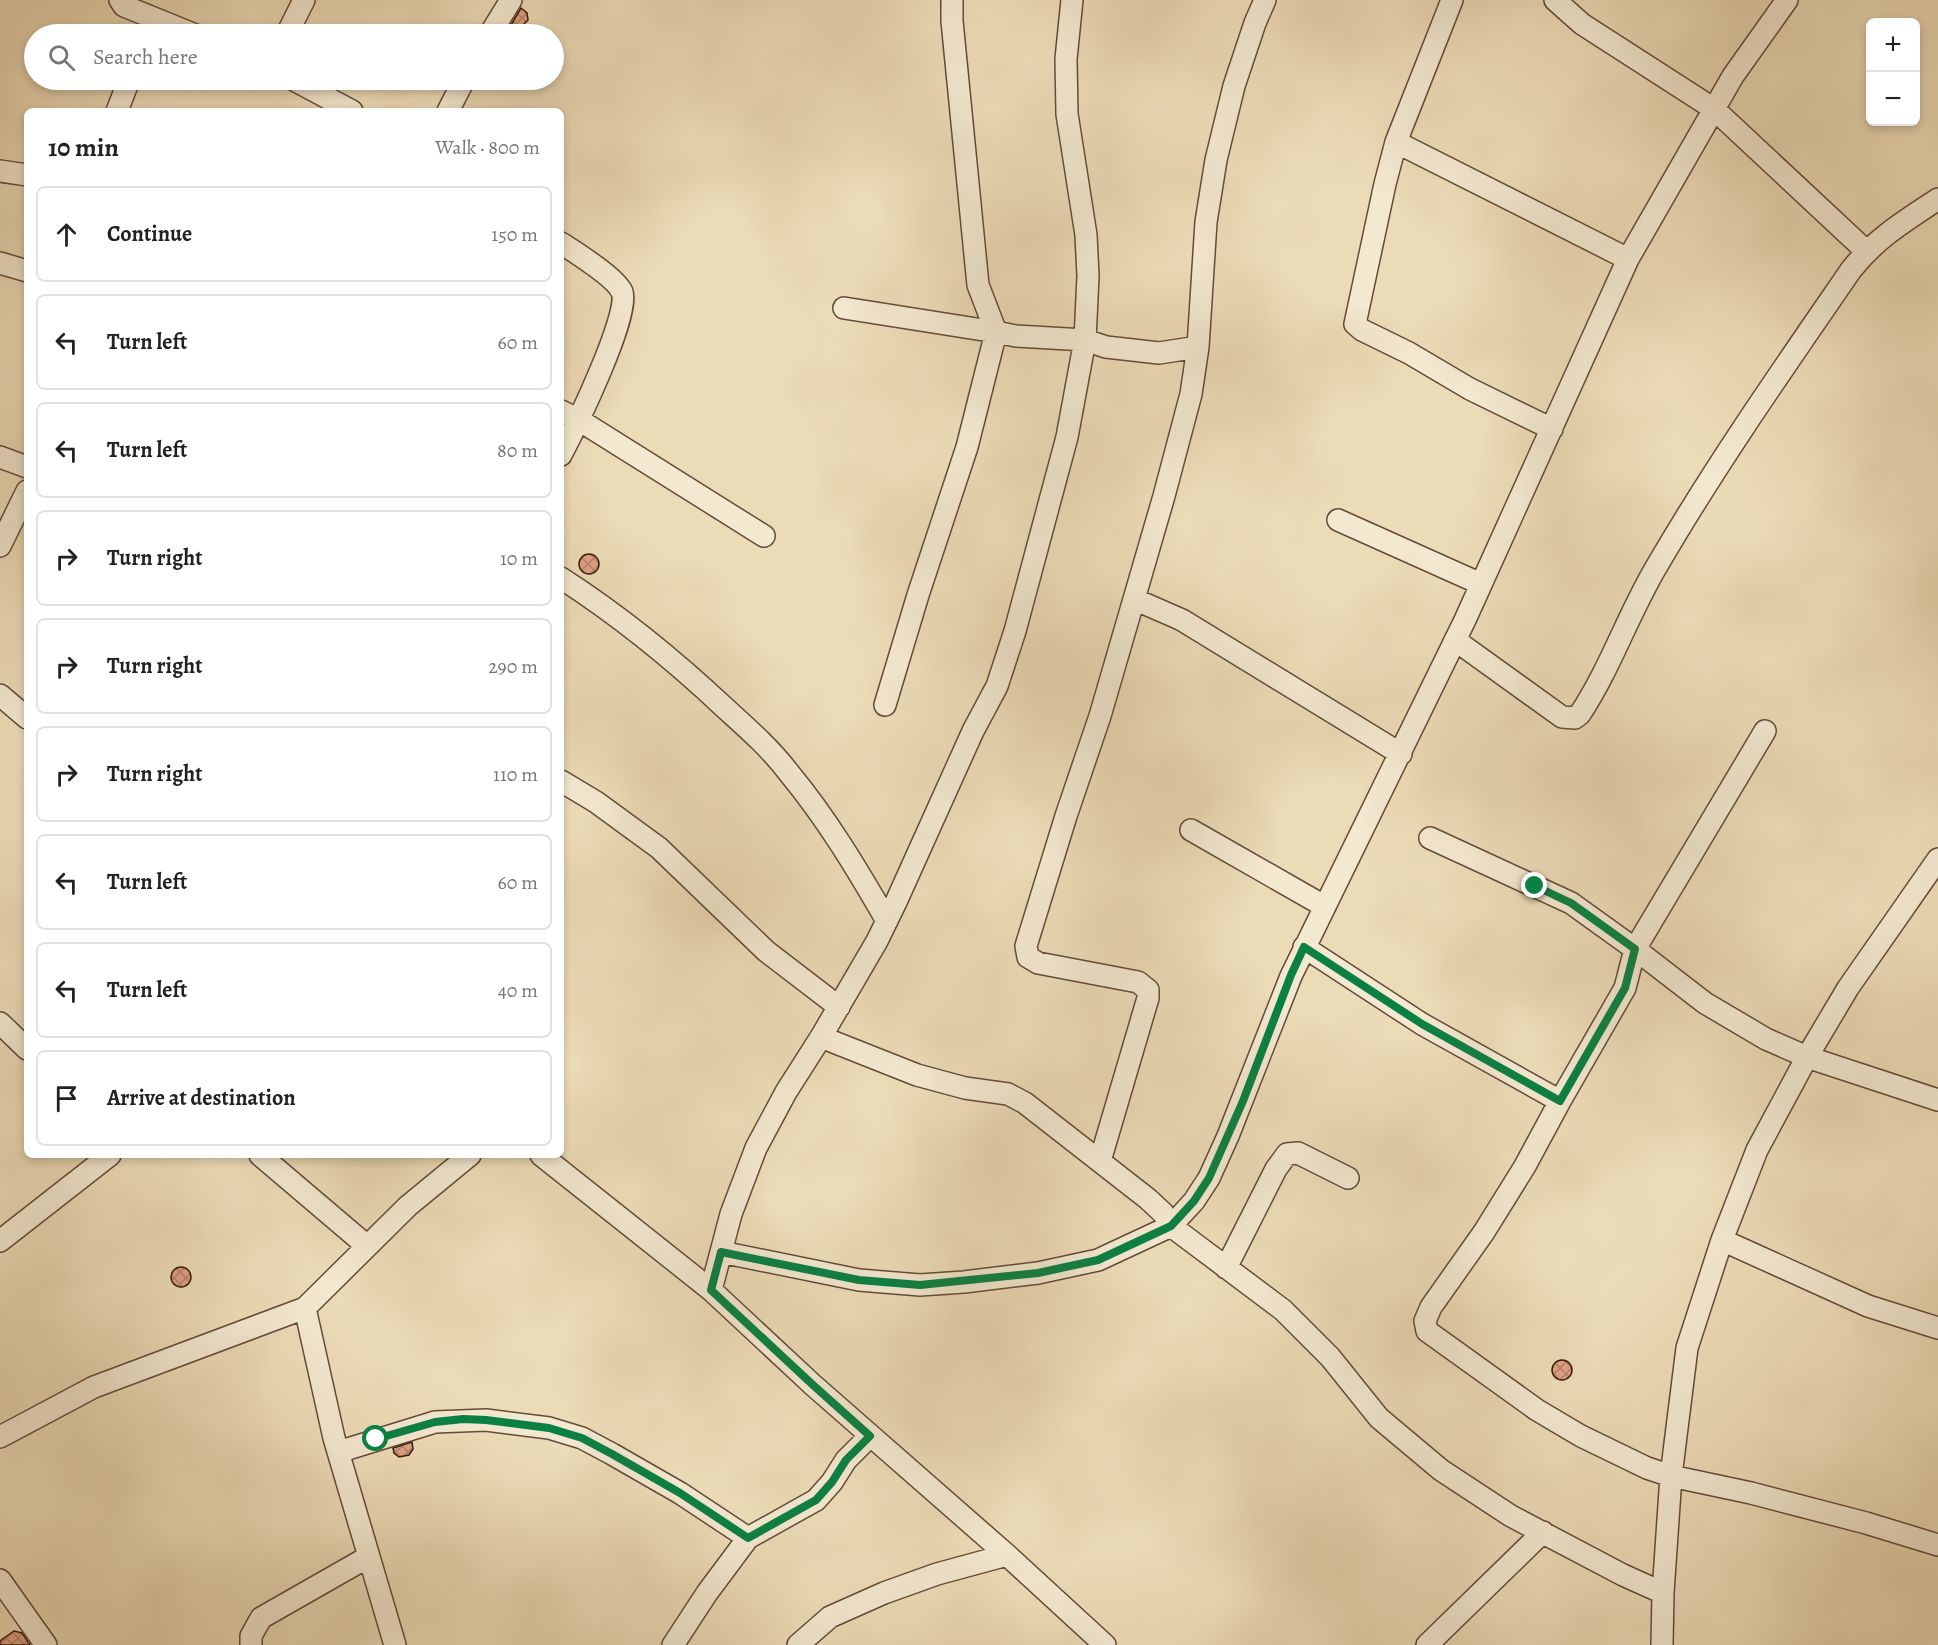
<!DOCTYPE html>
<meta charset="utf-8">
<style>
:root{--surface:#fff;--page:#f2f2f2;--text:#222;--muted:#767676;--line:#e0e0e0}
body{margin:0;font-family:Alegreya,serif;background:var(--page);color:var(--text)}
.controls{position:absolute;right:18px;top:18px;display:grid;overflow:hidden;border-radius:9px;box-shadow:0 3px 9px #0003}
.controls button{width:54px;height:54px;display:grid;place-items:center;padding:0;border:0;border-bottom:2px solid var(--line);background:var(--surface);color:var(--text);font:30px sans-serif}
.stop{position:absolute;width:18px;height:18px;margin:-14px;border:4px solid #0b8043;border-radius:50%;background:#fff}
.stop.end{background:#0b8043;border-color:#fff;box-shadow:0 2px 6px #0008}
.list{margin:0;padding:0;list-style:none}
h2{display:flex;justify-content:space-between;align-items:center;height:78px;margin:0;padding:0 24px;font-size:26px}
h2 small{font-size:20px;font-weight:400;color:var(--muted)}
.list li{display:grid;grid-template-columns:39px 1fr auto;gap:18px;align-items:center;box-sizing:border-box;height:96px;margin:0 12px 12px;padding:0 12px;border:2px solid var(--line);border-radius:9px}
.list b{display:block;font-size:22px;white-space:nowrap}
.list em{font-size:20px;font-style:normal;color:var(--muted)}
.icon{flex:none;width:33px;height:33px;fill:none;stroke:currentColor;stroke-width:2;stroke-linecap:round;stroke-linejoin:round}
.map{position:relative;flex:none;width:1938px;height:1645px;overflow:hidden}
.search{position:absolute;background:var(--surface);box-shadow:0 3px 9px #0003;left:24px;top:24px;width:540px;height:66px;display:flex;align-items:center;gap:15px;box-sizing:border-box;padding:0 21px;border-radius:33px;color:var(--muted);font-size:22px}
.panel{position:absolute;background:var(--surface);box-shadow:0 3px 9px #0003;left:24px;top:108px;width:540px;height:1050px;border-radius:9px}
.map>svg:first-child{display:block}
.building{fill:url(#building-cross-hatch);stroke:#361b0d;stroke-width:1.5}
.lines{fill:none;stroke-linecap:round;stroke-linejoin:round}
.minor-casing{stroke:#644b38;stroke-width:24}
.minor{stroke:#f3e8d0;stroke-width:21}
.route{stroke:#0b8043;stroke-width:8}
</style>
<div class="map">
<svg width="1938" height="1645" viewBox="0 0 1938 1645">
<defs>
<pattern id="building-cross-hatch" width="8" height="8" patternUnits="userSpaceOnUse" patternTransform="scale(1.5)"><rect width="8" height="8" fill="#dfa183"/><path d="M0 0l8 8M0 8l8-8" fill="none" stroke="#b6826a"/></pattern>
</defs>
<rect width="100%" height="100%" fill="#ecdbb7"/>
<filter id="stains"><feTurbulence type="fractalNoise" baseFrequency=".00333" numOctaves="4"/><feColorMatrix values="0 0 0 0 .2 0 0 0 0 .09 0 0 0 0 .02 0 0 0 .5 -.17"/></filter>
<radialGradient id="worn" r=".72"><stop offset=".6" stop-color="#630" stop-opacity="0"/><stop offset="1" stop-color="#630" stop-opacity=".3"/></radialGradient>
<!-- building -->
<path class="building" d="M521,8L527,13L528,20L521,27L514,28L511,25Z
M579 564a10 10 0 1 1 20 0a10 10 0 1 1-20 0Z
M171 1277a10 10 0 1 1 20 0a10 10 0 1 1-20 0Z
M1552 1370a10 10 0 1 1 20 0a10 10 0 1 1-20 0Z
M412,1442L413,1449L409,1455L399,1457L394,1453L393,1448Z
M14,1631L22,1633L30,1645H0V1641Z"/>
<g class="lines">
<defs>
<path id="minor" d="M120,0L124,6L193,34
M952,0V21L978,285L996,332L1016,336L1085,340L1106,347L1159,353L1198,347
M1452,0L1396,142L1628,259
M1555,0L1582,24L1714,109L1866,251
M287,34L304,0
M490,34L511,0
M294,80L352,111
M117,111L129,80
M448,111L464,80
M1396,142L1385,184L1355,324L1362,330L1409,353L1470,389L1552,429
M0,171L27,175
M561,243C575,252 616,278 622,292C631,314 574,430 561,455
M0,263L27,271
M844,308L996,332L967,447L918,595L885,705
M561,411L579,420L764,536
M0,457L27,467
M1338,520L1481,584
M0,546L27,491
M561,578C620,616 674,660 725,708C747,728 771,749 789,773C827,819 857,869 887,921
M1134,599L1182,620L1401,754
M1455,640L1562,717L1575,718L1580,714C1611,667 1629,612 1658,564C1717,463 1785,366 1851,270C1876,238 1905,221 1938,199
M0,695L27,718
M561,781L596,802L659,848L766,951L839,1007
M1191,830L1324,906
M1430,838L1571,903L1635,949L1705,1003L1766,1039L1807,1057L1938,1100
M1304,947L1422,1024L1560,1101L1625,988L1635,949L1765,731
M0,1023L27,1049
M821,1037L917,1075L965,1088L1008,1094L1025,1103L1148,1199L1163,1213L1171,1226L1283,1310L1330,1357L1379,1418L1441,1470L1511,1516L1623,1575L1663,1593
M1560,1101L1525,1166L1484,1232L1431,1307L1425,1321L1427,1331L1537,1410L1581,1436L1647,1468L1671,1476L1751,1493L1866,1523L1938,1545
M260,1155L367,1246
M541,1155L711,1290L813,1385L1007,1555L1105,1645
M1100,1161L1148,998V990L1138,982L1038,963L1028,957L1026,946L1066,816L1100,716L1164,496L1191,394L1198,347L1206,222L1216,160L1234,86L1255,23L1265,0
M1722,1240L1868,1306L1938,1328
M0,1241L110,1155
M721,1252L859,1280L920,1285L964,1282L1038,1273L1098,1260L1171,1226L1194,1201L1209,1178L1228,1136L1291,976L1465,620L1628,259L1733,76L1787,0
M1226,1268L1276,1169L1287,1154L1298,1153L1348,1178
M711,1290L731,1214L756,1148L786,1092L821,1037L877,941L896,902L973,731L997,686L1015,631L1067,437L1085,340L1088,276L1086,235L1067,114L1066,59L1072,0
M305,1308L334,1438L395,1645
M0,1437L94,1387L305,1308L408,1206L470,1155
M338,1452L435,1422L486,1420L549,1428L582,1438L612,1454L680,1493L748,1538
M0,1580L46,1645
M251,1645V1636L261,1618L368,1557
M673,1645L707,1593L748,1538L816,1500L832,1482L846,1460L870,1436
M798,1645L830,1617L884,1593L937,1574L1007,1555
M1427,1645L1543,1532
M1662,1645L1663,1593L1671,1476L1687,1348L1722,1240L1757,1150L1807,1057L1848,988L1938,859"/>
</defs>
<!-- minor casing -->
<use href="#minor" class="minor-casing"/>
<!-- minor -->
<use href="#minor" class="minor"/>
</g>
<g class="lines">
<!-- route -->
<path class="route" d="M376,1439L435,1422L463,1419L486,1420L549,1428L582,1438L612,1454L680,1493L748,1538L816,1500L832,1482L846,1460L870,1436L813,1385L711,1290L721,1252L859,1280L920,1285L1038,1273L1098,1260L1171,1226L1194,1201L1209,1178L1243,1101L1291,975L1304,947L1422,1024L1560,1101L1625,988L1635,949L1571,903L1535,886"/>
</g>
<rect width="100%" height="100%" filter="url(#stains)"/>
<rect width="100%" height="100%" fill="url(#worn)"/>
</svg>
<div class="controls">
<button>+</button>
<button>−</button>
</div>
<div class="stop" style="left:376px;top:1439px"></div>
<div class="stop end" style="left:1535px;top:886px"></div>
<div class="search"><svg class="icon" aria-label="search" viewBox="0 0 24 24"><circle cx="10" cy="10" r="6"/><path d="M15 15l6 6"/></svg>Search here</div>
<section class="panel">
<h2>10 min<small>Walk · 800 m</small></h2>
<ul class="list">
<li><svg class="icon" aria-label="ahead" viewBox="0 0 24 24"><path d="M12 20V5M6 11l6-6 6 6"/></svg><div><b>Continue</b></div><em>150 m</em></li>
<li><svg class="icon" aria-label="left" viewBox="0 0 24 24"><path d="M17 20v-9H6M10 6l-5 5 5 5"/></svg><div><b>Turn left</b></div><em>60 m</em></li>
<li><svg class="icon" aria-label="left" viewBox="0 0 24 24"><path d="M17 20v-9H6M10 6l-5 5 5 5"/></svg><div><b>Turn left</b></div><em>80 m</em></li>
<li><svg class="icon" aria-label="right" viewBox="0 0 24 24"><path d="M7 20v-9h11M14 6l5 5-5 5"/></svg><div><b>Turn right</b></div><em>10 m</em></li>
<li><svg class="icon" aria-label="right" viewBox="0 0 24 24"><path d="M7 20v-9h11M14 6l5 5-5 5"/></svg><div><b>Turn right</b></div><em>290 m</em></li>
<li><svg class="icon" aria-label="right" viewBox="0 0 24 24"><path d="M7 20v-9h11M14 6l5 5-5 5"/></svg><div><b>Turn right</b></div><em>110 m</em></li>
<li><svg class="icon" aria-label="left" viewBox="0 0 24 24"><path d="M17 20v-9H6M10 6l-5 5 5 5"/></svg><div><b>Turn left</b></div><em>60 m</em></li>
<li><svg class="icon" aria-label="left" viewBox="0 0 24 24"><path d="M17 20v-9H6M10 6l-5 5 5 5"/></svg><div><b>Turn left</b></div><em>40 m</em></li>
<li><svg class="icon" aria-label="arrive" viewBox="0 0 24 24"><path d="M6 21V4h12l-3 4 3 4H6"/></svg><div><b>Arrive at destination</b></div></li>
</ul>
</section>
</div>
